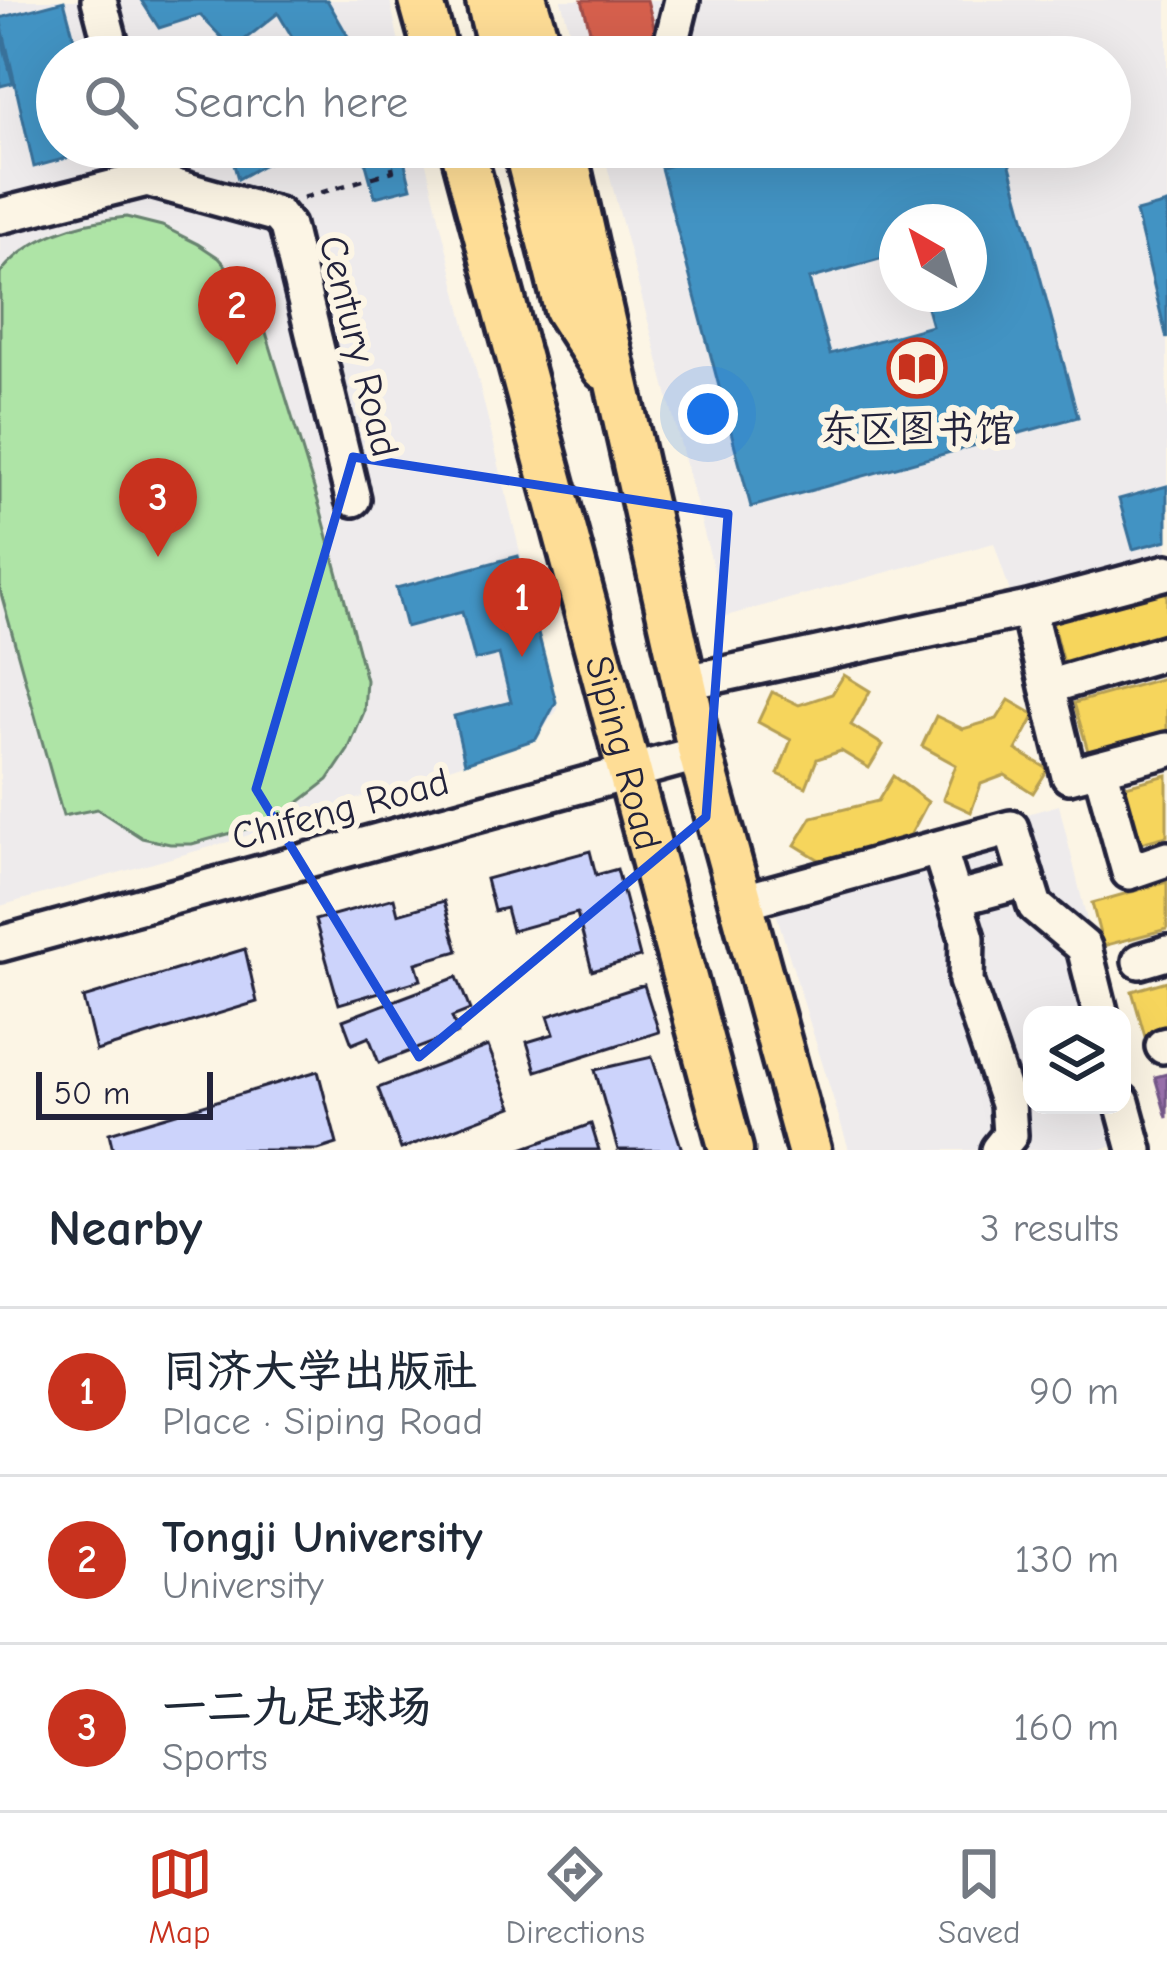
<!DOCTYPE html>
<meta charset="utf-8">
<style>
:root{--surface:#fff;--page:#f2f2f3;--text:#1f2937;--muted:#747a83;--line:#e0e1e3;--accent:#c8321e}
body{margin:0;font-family:"Comic Neue","LXGW WenKai TC",sans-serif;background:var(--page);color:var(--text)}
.controls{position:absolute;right:36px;bottom:36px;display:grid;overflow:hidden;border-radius:24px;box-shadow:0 12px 48px #0002}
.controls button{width:108px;height:108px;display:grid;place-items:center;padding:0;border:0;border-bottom:3px solid var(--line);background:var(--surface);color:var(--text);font:60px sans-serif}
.compass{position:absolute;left:879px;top:204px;width:108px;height:108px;border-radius:50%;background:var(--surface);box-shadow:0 12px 48px #0002;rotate:321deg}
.scale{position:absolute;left:36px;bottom:30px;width:177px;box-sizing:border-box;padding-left:12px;border:6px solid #22223b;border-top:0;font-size:33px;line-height:42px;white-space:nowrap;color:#22223b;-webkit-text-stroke:9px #fcf5e5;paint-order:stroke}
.you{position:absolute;left:708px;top:414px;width:42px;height:42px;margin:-30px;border:9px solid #fff;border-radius:50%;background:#1a73e8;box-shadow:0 0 0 18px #1a73e833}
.badge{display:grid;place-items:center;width:78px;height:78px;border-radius:50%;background:var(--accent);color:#fff;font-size:39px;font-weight:700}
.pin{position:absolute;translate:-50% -99px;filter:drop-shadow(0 3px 6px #0008)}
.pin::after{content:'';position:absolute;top:63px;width:42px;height:36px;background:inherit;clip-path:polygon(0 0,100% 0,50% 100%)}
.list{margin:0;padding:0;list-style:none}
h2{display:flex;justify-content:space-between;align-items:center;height:156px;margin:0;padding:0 48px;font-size:51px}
h2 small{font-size:39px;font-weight:400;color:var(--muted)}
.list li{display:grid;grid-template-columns:78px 1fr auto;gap:36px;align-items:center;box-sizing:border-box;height:168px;padding:0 48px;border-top:3px solid var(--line)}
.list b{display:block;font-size:45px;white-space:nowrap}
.list p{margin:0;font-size:39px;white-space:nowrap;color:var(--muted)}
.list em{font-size:39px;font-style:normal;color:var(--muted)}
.icon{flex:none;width:66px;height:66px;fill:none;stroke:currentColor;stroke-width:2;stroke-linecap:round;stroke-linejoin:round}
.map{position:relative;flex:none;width:1167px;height:1150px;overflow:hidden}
.search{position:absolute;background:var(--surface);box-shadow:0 12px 48px #0002;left:36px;right:36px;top:36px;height:132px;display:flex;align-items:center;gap:30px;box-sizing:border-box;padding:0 42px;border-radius:66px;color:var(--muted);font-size:45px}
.sheet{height:660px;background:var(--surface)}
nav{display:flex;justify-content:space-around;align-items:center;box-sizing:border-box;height:168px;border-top:3px solid var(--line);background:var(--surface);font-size:33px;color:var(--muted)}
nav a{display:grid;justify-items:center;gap:6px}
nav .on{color:var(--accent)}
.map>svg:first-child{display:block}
.built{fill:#eeebec;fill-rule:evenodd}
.green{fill:#aee4a6;stroke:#688370;stroke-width:3}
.homes{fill:#f6d55c;stroke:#b69f52;stroke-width:3}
.shops{fill:#d6604d;stroke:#a04d48;stroke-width:3}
.offices{fill:#9970ab;stroke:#755989;stroke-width:3}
.schools{fill:#4393c3;stroke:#39719a;stroke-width:3;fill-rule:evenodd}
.building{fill:#ccd3fb;stroke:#22223b;stroke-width:3}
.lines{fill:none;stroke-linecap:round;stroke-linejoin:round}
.minor-casing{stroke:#22223b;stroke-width:42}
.major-casing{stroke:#22223b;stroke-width:51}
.path{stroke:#22223b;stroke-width:4.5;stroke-dasharray:9 9;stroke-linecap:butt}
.minor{stroke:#fcf5e5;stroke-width:33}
.major{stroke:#fedd96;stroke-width:42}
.marked{fill:none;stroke:#1d4ed8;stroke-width:9;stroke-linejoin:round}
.labels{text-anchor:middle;stroke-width:12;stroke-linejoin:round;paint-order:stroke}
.street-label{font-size:39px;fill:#22223b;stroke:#fcf5e5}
.poi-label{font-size:39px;fill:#22223b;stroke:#fcf5e5}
</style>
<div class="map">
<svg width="1167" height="1150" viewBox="0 0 1167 1150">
<rect width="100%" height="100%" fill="#fcf5e5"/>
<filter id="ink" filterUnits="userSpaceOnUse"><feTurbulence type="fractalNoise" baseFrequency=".00833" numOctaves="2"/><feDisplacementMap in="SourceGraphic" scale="24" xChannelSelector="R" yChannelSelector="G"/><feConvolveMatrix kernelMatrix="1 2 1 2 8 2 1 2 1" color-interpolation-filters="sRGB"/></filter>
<g filter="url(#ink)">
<!-- built -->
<path class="built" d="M0,0H390L402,57H57V147H422L558,709L536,739L228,842L0,906Z
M561,0H1167V553L1011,595L994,543L726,616L602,147H1110V57H577ZM897,222H969V294H897Z
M1059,805L1110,1015H1032V1105H1122V1065L1140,1139L1098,1150H849L768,887Z"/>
<!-- green -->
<path class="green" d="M126,217L162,226L198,244L219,258L256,300L321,511L366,680L364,712L348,750L328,780L275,821L192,844H170L142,838L97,809L63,816L0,590V273C31,235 79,222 126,217Z"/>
<!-- homes -->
<path class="homes" d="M1167,581V634L1063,663L1050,614Z
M844,675L870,691L851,725L883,745L869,768L841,751L817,759L806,787L778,774L791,740L758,722L772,692L799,705L832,694Z
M1167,677V736L1090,758L1074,703Z
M1009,700L1035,715L1016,750L1048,769L1033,793L1005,775L981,784L971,812L943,799L956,765L922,746L936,716L963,729L997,719Z
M1167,775V836L1133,845L1118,788Z
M893,776L928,802L910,836L823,862L795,845L812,817L878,801Z
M1167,882V929L1103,946L1092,903Z
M1167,981V1034L1146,1040L1132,991Z"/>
<!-- shops -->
<path class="shops" d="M582,0H647L657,38L597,57Z"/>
<!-- offices -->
<path class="offices" d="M1167,1074V1118L1155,1077Z"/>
<!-- schools -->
<path class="schools" d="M141,0H327L360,57H304L278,13L233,49L200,15L159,28Z
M64,1L79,57H57V147L103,148L34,167L0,18Z
M0,32L13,83L0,86Z
M181,147H227L182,163Z
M229,147H296L238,179Z
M740,147H1005L1078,417L751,507L661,168ZM897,222H969V294H923L932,326L830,354L809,279L897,254Z
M401,148L411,188L375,197L364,157Z
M1167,204V339L1136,212Z
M1167,486V540L1133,549L1119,499Z
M518,556L556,702L536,739L465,763L454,716L511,702L499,654L475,660L462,612L406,627L396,588Z"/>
<!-- building -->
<path class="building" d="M590,851L596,875L617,869L640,957L592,971L577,913L512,931L506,908L494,911L486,879Z
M394,898L398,914L444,901L458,951L416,963L421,980L339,1004L315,920Z
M245,949L257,1002L96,1051L83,998Z
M457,977L470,1010L452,1017L458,1033L379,1063L369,1037L352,1044L343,1020Z
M644,985L659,1032L536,1071L527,1042L554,1034L548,1016Z
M488,1046L512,1107L401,1149L378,1088Z
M652,1057L682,1150H618L595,1070Z
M318,1071L337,1144L318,1150H113L109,1133Z
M591,1124L599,1150H519Z"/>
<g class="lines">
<defs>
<path id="minor" d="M99,0L114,57
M668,57L682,0
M138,147L147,179
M0,216L147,179L278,215L287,226L353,499
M1028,609L1069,776L1167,750
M687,682L1028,609L1167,572
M1047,687L1167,652
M1100,768L1129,872L1167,859
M939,848L967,938L966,981L1008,1104L1010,1135L998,1150
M955,899L1027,880
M741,902L1011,828L1035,906L1084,947L1101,1015
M0,944L700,753
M1140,961L1167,953
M1163,1046L1167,1045
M1122,1102L1135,1150"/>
<g id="major">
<path d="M421,0L437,57"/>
<path d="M488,0L502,57"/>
<path d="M525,0L542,57"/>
<path id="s1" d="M462,147L731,1150"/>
<path d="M525,147L566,309L604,368"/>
<path d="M564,147L700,753L809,1150"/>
</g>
</defs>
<!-- minor casing -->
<use href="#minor" class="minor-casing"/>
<!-- major casing -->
<use href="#major" class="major-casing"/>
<!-- path -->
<path class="path" d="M303,198L393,171L388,150"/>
<!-- minor -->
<use href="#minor" class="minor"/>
<!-- major -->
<use href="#major" class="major"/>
</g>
</g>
<!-- marked area -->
<path class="marked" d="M353,457L728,514L706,817L419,1057L256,789Z"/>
<!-- icons -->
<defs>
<symbol id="library-ring" viewBox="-11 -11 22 22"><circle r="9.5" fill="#fcf5e5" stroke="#c8321e" stroke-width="1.5"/><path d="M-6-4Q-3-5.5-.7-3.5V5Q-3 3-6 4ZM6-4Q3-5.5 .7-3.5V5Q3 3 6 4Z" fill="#c8321e"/></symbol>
</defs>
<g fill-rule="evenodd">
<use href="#library-ring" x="884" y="335" width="66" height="66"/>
</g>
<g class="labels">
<!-- street labels -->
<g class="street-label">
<text transform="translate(360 346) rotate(76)" y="14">Century Road</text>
<text dy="14" stroke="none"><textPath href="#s1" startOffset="627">Siping Road</textPath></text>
<text transform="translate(340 808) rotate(-15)" y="14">Chifeng Road</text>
</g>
<!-- poi labels -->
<g class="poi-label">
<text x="917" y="442">东区图书馆</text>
</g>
</g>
</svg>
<div class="controls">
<button><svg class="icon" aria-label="layers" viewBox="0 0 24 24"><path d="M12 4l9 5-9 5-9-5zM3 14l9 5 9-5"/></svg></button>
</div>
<svg class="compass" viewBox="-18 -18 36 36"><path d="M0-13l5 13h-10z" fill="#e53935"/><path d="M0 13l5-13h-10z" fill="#747a83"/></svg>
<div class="scale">50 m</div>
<div class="you"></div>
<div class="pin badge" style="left:522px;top:657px">1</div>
<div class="pin badge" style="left:237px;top:365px">2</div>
<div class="pin badge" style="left:158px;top:557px">3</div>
<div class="search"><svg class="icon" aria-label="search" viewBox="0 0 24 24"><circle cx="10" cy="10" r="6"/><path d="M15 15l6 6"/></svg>Search here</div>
</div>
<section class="sheet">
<h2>Nearby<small>3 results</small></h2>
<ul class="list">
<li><span class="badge">1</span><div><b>同济大学出版社</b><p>Place · Siping Road</p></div><em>90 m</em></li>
<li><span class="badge">2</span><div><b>Tongji University</b><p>University</p></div><em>130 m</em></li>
<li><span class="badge">3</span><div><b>一二九足球场</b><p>Sports</p></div><em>160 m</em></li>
</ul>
</section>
<nav>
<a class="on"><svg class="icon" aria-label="map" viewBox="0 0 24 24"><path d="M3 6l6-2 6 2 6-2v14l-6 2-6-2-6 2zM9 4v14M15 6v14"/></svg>Map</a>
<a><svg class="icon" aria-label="directions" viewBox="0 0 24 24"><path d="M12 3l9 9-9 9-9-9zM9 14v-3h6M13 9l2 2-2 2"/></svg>Directions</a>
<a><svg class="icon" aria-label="saved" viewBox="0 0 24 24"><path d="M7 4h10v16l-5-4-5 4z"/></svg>Saved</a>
</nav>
